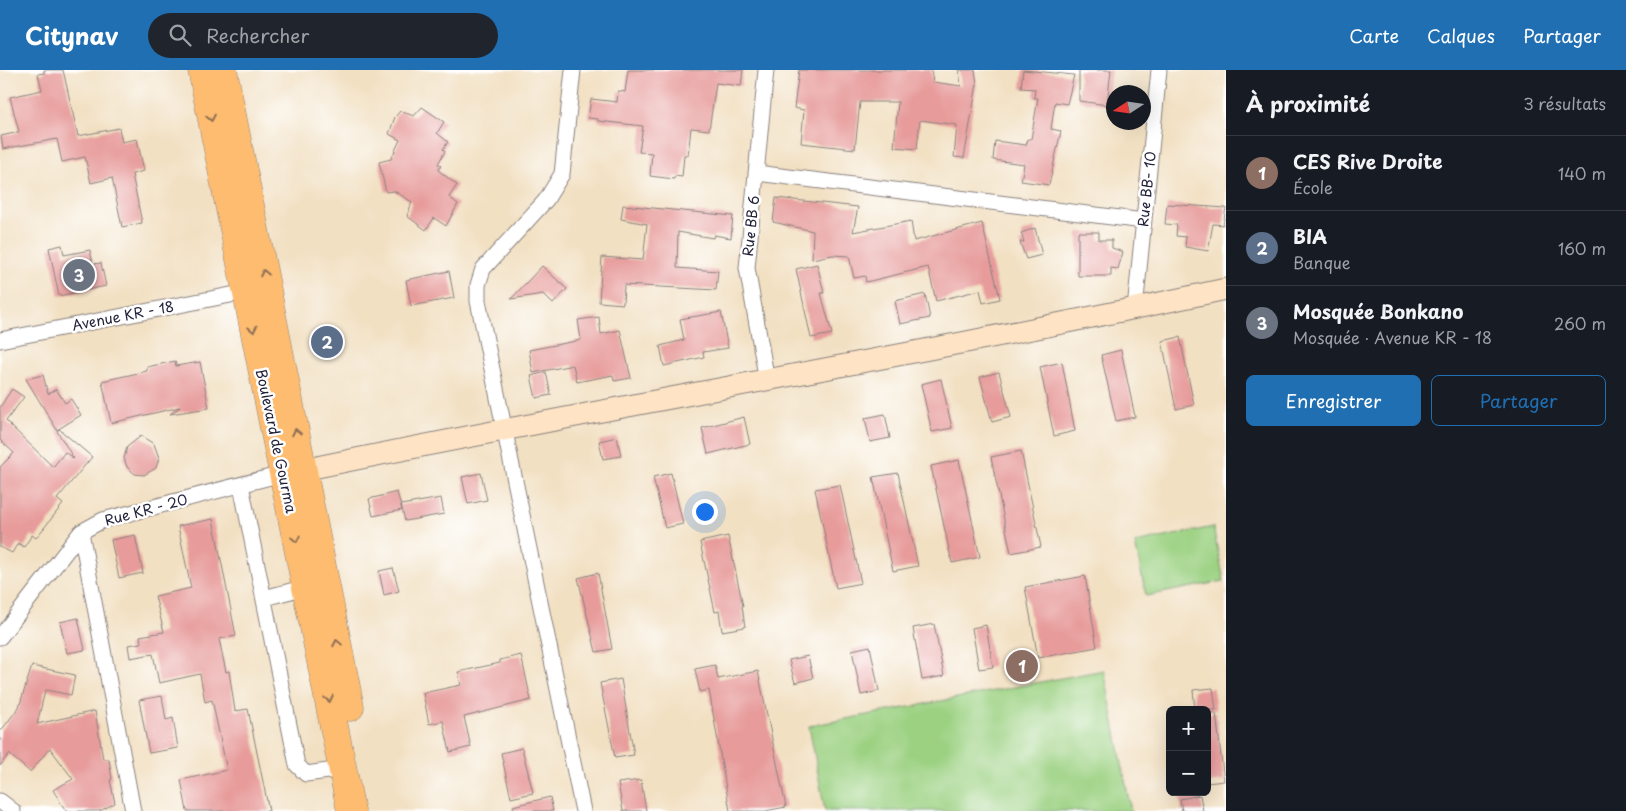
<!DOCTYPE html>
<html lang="fr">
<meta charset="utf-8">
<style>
:root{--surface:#171b24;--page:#20242c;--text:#f1f3f6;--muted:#9ea1a6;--line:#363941;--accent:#1f6fb2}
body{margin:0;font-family:"Playpen Sans",sans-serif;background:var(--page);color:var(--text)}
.controls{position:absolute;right:15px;bottom:15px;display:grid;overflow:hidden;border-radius:8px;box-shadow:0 5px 20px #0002}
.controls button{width:45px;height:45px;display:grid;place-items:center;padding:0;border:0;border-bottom:1px solid var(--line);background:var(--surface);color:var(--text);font:25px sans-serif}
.compass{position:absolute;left:1106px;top:15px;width:45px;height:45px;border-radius:50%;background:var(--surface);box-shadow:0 5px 20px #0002;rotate:258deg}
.you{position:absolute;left:704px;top:441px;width:18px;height:18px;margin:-12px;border:4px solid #fff;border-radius:50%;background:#1a73e8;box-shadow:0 0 0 8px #1a73e833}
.badge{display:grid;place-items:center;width:32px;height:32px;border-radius:50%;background:var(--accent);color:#fff;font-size:16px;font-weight:700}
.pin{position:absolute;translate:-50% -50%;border:2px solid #fff;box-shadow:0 1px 5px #0006}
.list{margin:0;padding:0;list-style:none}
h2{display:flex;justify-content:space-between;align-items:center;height:65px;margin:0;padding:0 20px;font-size:21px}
h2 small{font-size:16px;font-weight:400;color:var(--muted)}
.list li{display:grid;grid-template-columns:32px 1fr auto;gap:15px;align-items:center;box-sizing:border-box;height:75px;padding:0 20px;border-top:1px solid var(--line)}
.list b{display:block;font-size:19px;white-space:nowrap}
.list p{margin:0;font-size:16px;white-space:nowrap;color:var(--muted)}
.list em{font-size:16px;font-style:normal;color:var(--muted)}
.actions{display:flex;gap:10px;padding:15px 20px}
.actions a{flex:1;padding:11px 0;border:1px solid var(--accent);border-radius:8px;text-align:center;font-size:18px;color:var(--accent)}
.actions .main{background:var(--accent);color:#fff}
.icon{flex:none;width:28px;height:28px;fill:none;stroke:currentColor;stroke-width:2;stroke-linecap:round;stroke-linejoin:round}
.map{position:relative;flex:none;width:1226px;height:741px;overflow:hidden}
header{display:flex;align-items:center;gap:30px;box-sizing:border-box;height:70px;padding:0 25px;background:var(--accent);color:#fff}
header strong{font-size:24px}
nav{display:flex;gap:28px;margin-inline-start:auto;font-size:18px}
.search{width:350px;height:45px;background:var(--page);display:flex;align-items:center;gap:12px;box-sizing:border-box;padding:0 18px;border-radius:28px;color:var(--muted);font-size:19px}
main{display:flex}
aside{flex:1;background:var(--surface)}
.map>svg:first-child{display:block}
.grass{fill:#9cd182;stroke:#5f7a5e}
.building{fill:#e79c9b}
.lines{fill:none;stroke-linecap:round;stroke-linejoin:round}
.street-casing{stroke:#8a817e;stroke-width:17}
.secondary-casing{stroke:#8a817e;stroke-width:23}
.highway-casing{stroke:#8a817e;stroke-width:29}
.street{stroke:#fff;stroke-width:15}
.secondary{stroke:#fee4c5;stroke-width:21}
.highway{stroke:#fdbc6f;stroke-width:28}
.oneway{stroke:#906f55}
.labels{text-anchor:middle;stroke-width:5;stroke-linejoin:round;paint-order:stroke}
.street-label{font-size:14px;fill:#22223b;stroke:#fff}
</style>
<header>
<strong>Citynav</strong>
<div class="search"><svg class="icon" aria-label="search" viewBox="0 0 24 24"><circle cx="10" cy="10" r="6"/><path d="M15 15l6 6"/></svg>Rechercher</div>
<nav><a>Carte</a><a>Calques</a><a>Partager</a></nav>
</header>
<main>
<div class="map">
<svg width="1226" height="741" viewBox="0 0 1226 741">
<rect width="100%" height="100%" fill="#fff"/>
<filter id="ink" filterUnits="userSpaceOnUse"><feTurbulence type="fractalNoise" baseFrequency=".02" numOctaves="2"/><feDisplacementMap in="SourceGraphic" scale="10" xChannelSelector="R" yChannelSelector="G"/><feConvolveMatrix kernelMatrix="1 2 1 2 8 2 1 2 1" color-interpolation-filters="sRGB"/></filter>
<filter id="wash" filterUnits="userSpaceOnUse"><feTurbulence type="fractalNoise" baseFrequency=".0096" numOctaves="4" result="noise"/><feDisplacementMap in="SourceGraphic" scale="20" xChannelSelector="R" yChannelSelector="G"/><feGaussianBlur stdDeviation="1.12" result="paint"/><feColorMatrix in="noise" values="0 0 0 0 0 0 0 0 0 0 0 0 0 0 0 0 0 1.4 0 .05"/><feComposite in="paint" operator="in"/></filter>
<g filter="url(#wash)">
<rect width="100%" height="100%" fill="#f2e0c2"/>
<!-- grass -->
<path class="grass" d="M1213,457L1224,511L1146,526L1135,473Z
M1104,600L1131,741H825L809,656Z"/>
<g id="blocks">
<!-- building -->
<path class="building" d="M44,0H63L78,66L119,58L122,72L137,69L144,101L132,104L142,153L122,157L112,108L91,113L85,87L62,92L57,69L3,79L1,66L19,62L10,27L42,20L38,4L44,3Z
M628,0H743L741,16L716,13L709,60L691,58L688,85H684L682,107L675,106L674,109L650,106L652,83L639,82L643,56L598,51V49L588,48L591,29L617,32L618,21L625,22Z
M799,0H931L933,12L961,16L959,0H975L977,14L964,88L954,87L957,55L920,50L917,79L894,77L898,32H860L855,79L801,73L804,40L794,38Z
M1023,0L1074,5L1067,34L1055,32L1051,59L1061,61L1049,115L1021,111L1024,94L993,90L995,71L1026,75L1028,69H1031L1038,28H1034L1035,19L1021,18Z
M1079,0H1111L1107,35L1079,31Z
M422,37L444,52L437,63L448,72L443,79L445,81L438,94L441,96L438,100L457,115L449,127L458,134L446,156L434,148L426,160L407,146L412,132L394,121L386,122L379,92L391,89L400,70L389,64L395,47L400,41L414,46Z
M776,128L858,137L853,162L911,151L914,171L982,153L1000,229L983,233L980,220L936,231L928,197L866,212L865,206L854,208L849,186L832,185L812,189L813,161L773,152Z
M1167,134L1226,138L1223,155L1213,154L1208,181L1185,177L1186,167L1176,166L1177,155L1165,154Z
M623,135L733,146L731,168L714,165L713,168L678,162L677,198L718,201L716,220L624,215L623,234L599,232L602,187L643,190L647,154L621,149Z
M1035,158L1042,185L1026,189L1020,172H1024L1021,163Z
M1078,162H1099V170H1112V178L1123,182L1118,199L1111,198V206H1078Z
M62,175L64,185L90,180L93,194L101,193L106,216L59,226L49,178Z
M817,194L824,223H821L832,264L811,268L796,199Z
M542,196L567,219L553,234L543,224L511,229Z
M449,201L454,228L411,236L406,210Z
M925,224L930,248L900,254L895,231Z
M721,242L728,278L703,282L704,287L664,296L660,276L684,270L680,249Z
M599,247L601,264L620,260L631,308L614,311L613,305L577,312L573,295L533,303L529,280L581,270L578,250Z
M1180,267L1194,335L1176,339L1162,271Z
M1121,280L1135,347L1116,351L1101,285Z
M175,291L176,296L200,292L209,338L170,344L180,337L111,353L102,311L147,301V297Z
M1062,292L1075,361L1054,366L1040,297Z
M546,302L551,325L536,328L531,306Z
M999,302L1011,347L992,352L980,307Z
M43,305L48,324L56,319L65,333L71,329L81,345L57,360L26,309Z
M941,309L952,358L932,362L921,314Z
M12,319L24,327L6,351L53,397L65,382L74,389L57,361L59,359L92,387L57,429L63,434L36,468L32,465L24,477L18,473L12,483L0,477V397L14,383L0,370V337Z
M885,344L890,368L870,372L865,348Z
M744,347L750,374L708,384L702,358Z
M141,366L154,374L159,388L156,398L144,405L135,404L127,397L124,388L127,377Z
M617,367L621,386L603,389L599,371Z
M1021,381L1041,477L1011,483L991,387Z
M959,390L980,487L952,493L931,396Z
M481,403L487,430L468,434L462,407Z
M671,403L683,454L665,458L653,407Z
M898,403L918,496L893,501L873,407Z
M840,415L861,513L836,518L815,419Z
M397,422L402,440L373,446L369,429Z
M441,428L444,444L405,451L401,435Z
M213,449L236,566L219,569L226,602L229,601L235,641L248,639L269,741H187L181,710L227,700L212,630L205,632L200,604L159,613L153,584L130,588L128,575L141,573L140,566L164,562L155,526L191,518L178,456Z
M135,465L143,503L119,508L111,470Z
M728,466L743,536H742L745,557L722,561L719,541L715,542L700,472Z
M393,498L399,521L384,525L379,501Z
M598,503L612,579L596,582L578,508Z
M1085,506L1097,577L1038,588L1025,517Z
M78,548L85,580L67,583L60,552Z
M934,554L944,606L922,610L913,558Z
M986,555L993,597L979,599L972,558Z
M870,576L879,621L861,625L852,580Z
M521,585L531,630L464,647L471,677L450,682L443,651L429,654L423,623L461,615L458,602L500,593V590Z
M808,586L813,608L795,613L789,590Z
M715,595L718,609L758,601L786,737L765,741H730L709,620L700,622L695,599Z
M32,596L75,605L71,625L46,620L45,621L37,654L95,641L103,689H109L112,709L110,710L115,733L100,741H66L53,720L73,709L50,678L30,702L9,684L0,696V662L19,637Z
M621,609L634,685L615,688L600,613Z
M1213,618L1216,640H1195L1193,620Z
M162,626L166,650L173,648L178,678L149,683L139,630Z
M1207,643H1216L1224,711L1207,713Z
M522,678L533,723L511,728L501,683Z
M641,710L646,741H623L618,713Z
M1200,725L1203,741H1182L1180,729Z
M550,727L553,741H514L513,736Z"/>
</g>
</g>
<g filter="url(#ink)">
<use href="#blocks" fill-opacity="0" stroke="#8a817e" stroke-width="1"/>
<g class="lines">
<defs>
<path id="street" d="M573,0L562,104L546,130L483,199L478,215V231L583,741
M766,0L747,198L767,311
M756,103L1144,151
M1135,239L1159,0
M0,270L246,222
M241,415L297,695L306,704L343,699
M81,462L133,741
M264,528L306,517
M0,567L81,462L103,450L282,404
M0,731L13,741"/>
<path id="secondary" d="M303,400C610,336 920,285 1226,219"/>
<path id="highway" d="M202,0L351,741
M223,0L350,637"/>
</defs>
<!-- street casing -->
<use href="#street" class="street-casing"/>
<!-- secondary casing -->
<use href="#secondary" class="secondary-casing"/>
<!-- highway casing -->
<use href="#highway" class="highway-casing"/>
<!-- street -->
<use href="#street" class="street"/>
<!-- secondary -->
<use href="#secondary" class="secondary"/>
<!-- highway -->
<use href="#highway" class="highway"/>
</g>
<!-- one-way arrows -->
<defs><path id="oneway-chevron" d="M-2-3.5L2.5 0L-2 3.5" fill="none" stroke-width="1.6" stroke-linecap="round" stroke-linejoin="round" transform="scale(1.25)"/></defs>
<g class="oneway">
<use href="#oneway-chevron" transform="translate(211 48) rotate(79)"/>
<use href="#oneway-chevron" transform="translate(264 203) rotate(-101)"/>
<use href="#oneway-chevron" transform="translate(253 259) rotate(79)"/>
<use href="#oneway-chevron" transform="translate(296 362) rotate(-101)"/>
<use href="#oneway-chevron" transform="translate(296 469) rotate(78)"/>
<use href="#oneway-chevron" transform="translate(337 573) rotate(-101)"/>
<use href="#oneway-chevron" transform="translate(329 629) rotate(78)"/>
</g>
</g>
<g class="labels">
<!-- street labels -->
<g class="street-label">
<text transform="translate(1147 119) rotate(-84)" y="5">Rue BB- 10</text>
<text transform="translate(751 156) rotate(-84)" y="5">Rue BB 6</text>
<text transform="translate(123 246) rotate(-11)" y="5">Avenue KR - 18</text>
<text transform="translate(276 371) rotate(78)" y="5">Boulevard de Gourma</text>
<text transform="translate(146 440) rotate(-15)" y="5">Rue KR - 20</text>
</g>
</g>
</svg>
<div class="controls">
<button>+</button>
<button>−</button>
</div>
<svg class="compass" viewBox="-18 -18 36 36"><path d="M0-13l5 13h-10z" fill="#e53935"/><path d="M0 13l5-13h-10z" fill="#9ea1a6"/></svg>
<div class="you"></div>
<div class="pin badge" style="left:1022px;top:596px;background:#8d6e63">1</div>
<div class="pin badge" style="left:327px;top:272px;background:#5c6f8a">2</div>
<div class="pin badge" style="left:79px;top:205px;background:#6b7280">3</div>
</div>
<aside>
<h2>À proximité<small>3 résultats</small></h2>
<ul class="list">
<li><span class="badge" style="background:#8d6e63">1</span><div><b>CES Rive Droite</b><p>École</p></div><em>140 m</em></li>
<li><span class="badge" style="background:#5c6f8a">2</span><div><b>BIA</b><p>Banque</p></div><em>160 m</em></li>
<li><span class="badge" style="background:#6b7280">3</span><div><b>Mosquée Bonkano</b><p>Mosquée · Avenue KR - 18</p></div><em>260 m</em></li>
</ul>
<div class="actions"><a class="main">Enregistrer</a><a>Partager</a></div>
</aside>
</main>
